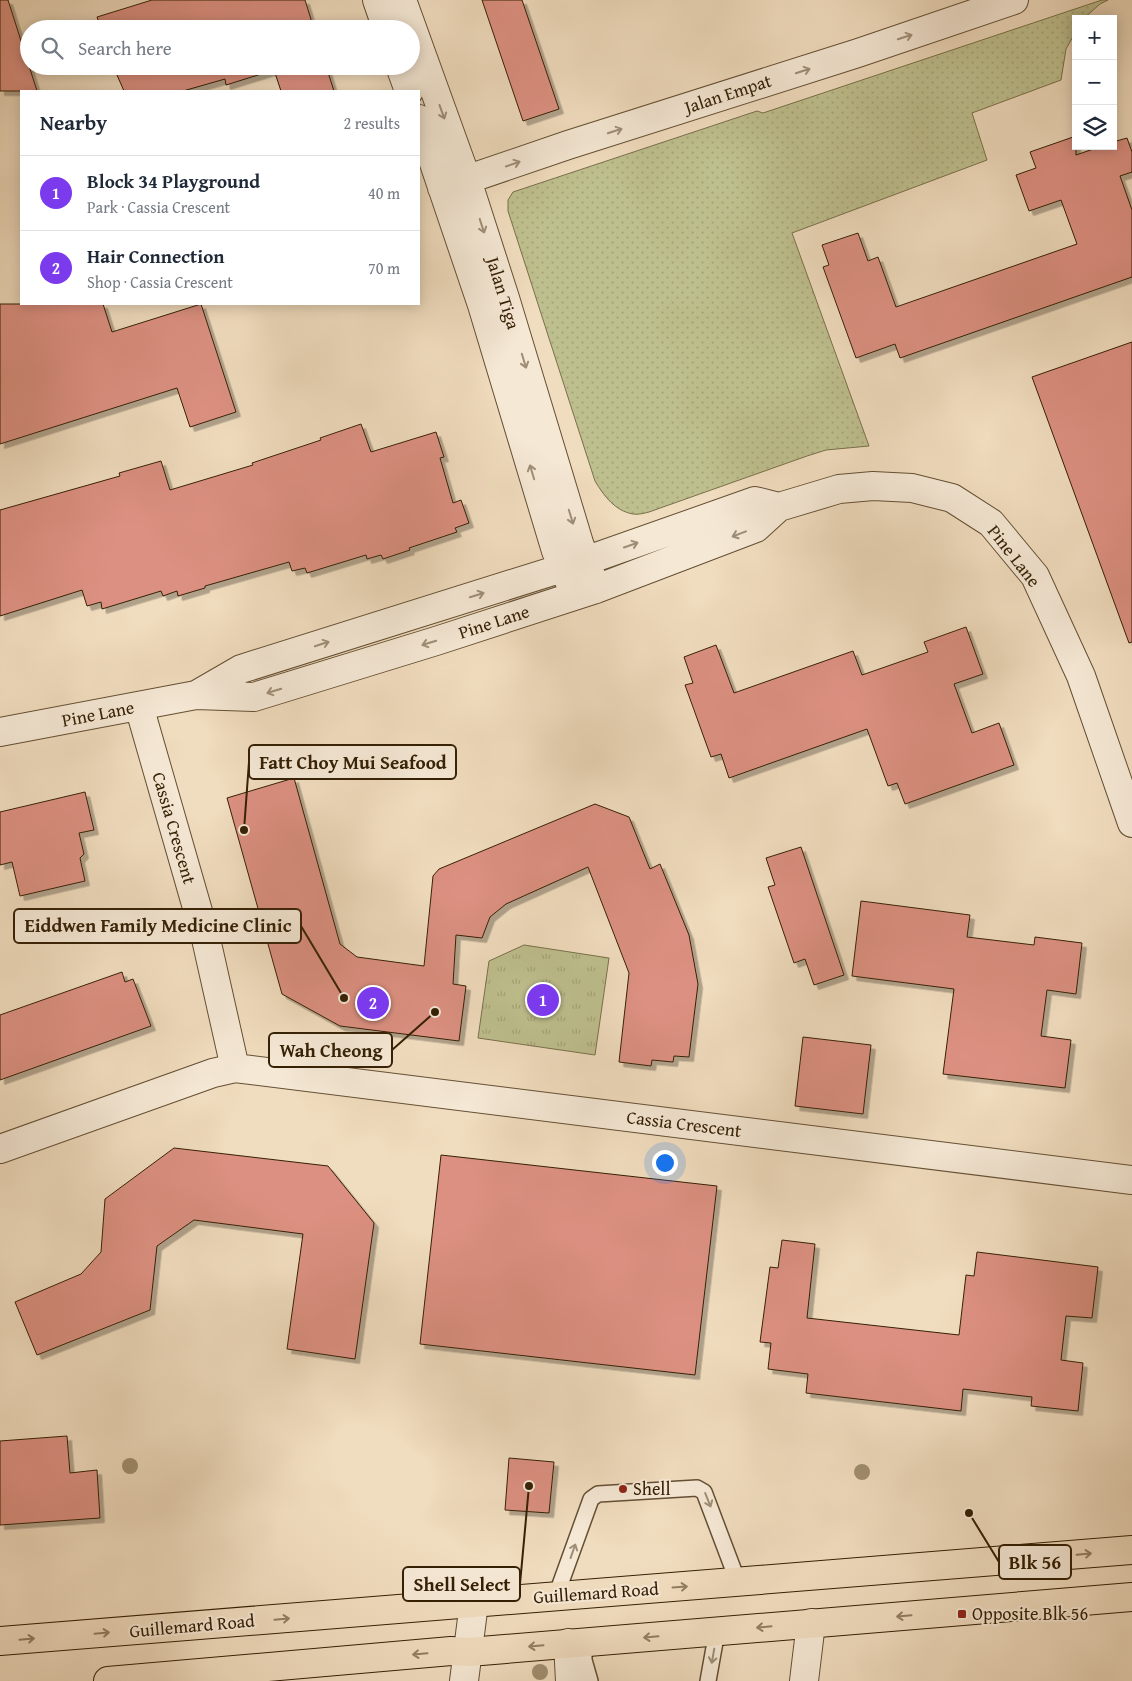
<!DOCTYPE html>
<meta charset="utf-8">
<style>
:root{--surface:#fff;--page:#f2f2f3;--text:#1f2937;--muted:#747a83;--line:#e0e1e3;--accent:#7c3aed}
body{margin:0;font-family:"Gentium Book Plus",serif;background:var(--page);color:var(--text)}
.controls{position:absolute;right:15px;top:15px;display:grid;overflow:hidden;border-radius:0px;box-shadow:0 2px 12px #0003}
.controls button{width:45px;height:45px;display:grid;place-items:center;padding:0;border:0;border-bottom:1px solid var(--line);background:var(--surface);color:var(--text);font:25px sans-serif}
.you{position:absolute;left:664px;top:1162px;width:18px;height:18px;margin:-12px;border:4px solid #fff;border-radius:50%;background:#1a73e8;box-shadow:0 0 0 8px #1a73e833}
.badge{display:grid;place-items:center;width:32px;height:32px;border-radius:50%;background:var(--accent);color:#fff;font-size:16px;font-weight:700}
.pin{position:absolute;translate:-50% -50%;border:2px solid #fff;box-shadow:0 1px 5px #0006}
.list{margin:0;padding:0;list-style:none}
h2{display:flex;justify-content:space-between;align-items:center;height:65px;margin:0;padding:0 20px;font-size:21px}
h2 small{font-size:16px;font-weight:400;color:var(--muted)}
.list li{display:grid;grid-template-columns:32px 1fr auto;gap:15px;align-items:center;box-sizing:border-box;height:75px;padding:0 20px;border-top:1px solid var(--line)}
.list b{display:block;font-size:19px;white-space:nowrap}
.list p{margin:0;font-size:16px;white-space:nowrap;color:var(--muted)}
.list em{font-size:16px;font-style:normal;color:var(--muted)}
.icon{flex:none;width:28px;height:28px;fill:none;stroke:currentColor;stroke-width:2;stroke-linecap:round;stroke-linejoin:round}
.map{position:relative;flex:none;width:1132px;height:1681px;overflow:hidden}
.search{position:absolute;background:var(--surface);box-shadow:0 2px 12px #0003;left:20px;top:20px;width:400px;height:55px;display:flex;align-items:center;gap:12px;box-sizing:border-box;padding:0 18px;border-radius:28px;color:var(--muted);font-size:19px}
.panel{position:absolute;background:var(--surface);box-shadow:0 2px 12px #0003;left:20px;top:90px;width:400px;height:215px;border-radius:0px}
.map>svg:first-child{display:block}
.grass{fill:url(#grass-dots);stroke:#7a704a}
.park{fill:url(#park-tufts);stroke:#7a704a}
.building{fill:#dc9081;stroke:#352005;filter:url(#shadow)}
.lines{fill:none;stroke-linecap:round;stroke-linejoin:round}
.service-casing{stroke:#644f33;stroke-width:18}
.minor-casing{stroke:#644f33;stroke-width:30}
.primary-casing{stroke:#352005;stroke-width:30}
.service{stroke:#f5e8d5;stroke-width:15}
.minor{stroke:#f5e8d5;stroke-width:28}
.primary{stroke:#f0dcbe;stroke-width:28}
.tree{fill:#a08f6f}
.oneway{stroke:#9f8e77}
.oneway2{stroke:#927e62}
.poi-dot{fill:#8f2418;stroke:#f5e8d5;stroke-width:2}
.labels{text-anchor:middle;stroke-width:4;stroke-linejoin:round;paint-order:stroke}
.street-label{font-size:18px;fill:#352005;stroke:#f5e8d5}
.poi-label{font-size:18px;fill:#352005;stroke:#f5e8d5;text-anchor:start}
.leader{fill:none;stroke:#352005;stroke-width:2}
.callout-dot{fill:#352005;stroke:#f5e8d5;stroke-width:2}
.callout{fill:#f5e8d5;stroke:#352005;stroke-width:2}
.callout-label{font-size:19px;text-anchor:middle;font-weight:bold;fill:#352005}
</style>
<div class="map">
<svg width="1132" height="1681" viewBox="0 0 1132 1681">
<defs>
<pattern id="grass-dots" width="8" height="8" patternUnits="userSpaceOnUse" patternTransform="scale(1.25)"><rect width="8" height="8" fill="#bebf8e"/><path d="M2 2h.1M6 6h.1" fill="none" stroke="#a4a479" stroke-width="1.8" stroke-linecap="round"/></pattern>
<pattern id="park-tufts" width="24" height="20" patternUnits="userSpaceOnUse" patternTransform="scale(1.25)"><rect width="24" height="20" fill="#bebf8e"/><path d="M3 7l-1-3M5 7V3M7 7l1-3M15 17l-1-3M17 17v-4M19 17l1-3" fill="none" stroke="#a4a479"/></pattern>
<filter id="shadow"><feDropShadow dx="4.5" dy="4.5" stdDeviation="0" flood-color="#0004"/></filter>
</defs>
<rect width="100%" height="100%" fill="#f0dcbe"/>
<filter id="stains"><feTurbulence type="fractalNoise" baseFrequency=".004" numOctaves="4"/><feColorMatrix values="0 0 0 0 .2 0 0 0 0 .09 0 0 0 0 .02 0 0 0 .5 -.17"/></filter>
<radialGradient id="worn" r=".72"><stop offset=".6" stop-color="#630" stop-opacity="0"/><stop offset="1" stop-color="#630" stop-opacity=".3"/></radialGradient>
<!-- grass -->
<path class="grass" d="M1102,0H1108L1100,4L1083,19H1076V31L1066,49L1061,80L972,113L987,160L792,233L869,446L826,450L807,456L649,512C645,513 638,515 633,514C615,511 604,496 595,481L508,211V200L513,192L757,111L763,113Z"/>
<!-- park -->
<path class="park" d="M524,945L609,958L595,1055L478,1038L489,961Z"/>
<!-- building -->
<path class="building" d="M0,0H8L37,91H0Z
M152,0H305L314,29H101L97,17Z
M482,0H522L559,109L523,121Z
M113,66H326L334,91H281L274,70L226,85L225,79L183,91H124Z
M1076,136V155L1102,146H1113V142L1127,138L1132,152V172L1120,176L1132,210V277L900,358L895,344L856,358L823,267L829,265L822,245L858,233L868,261L878,257L896,307L1077,244L1061,200L1029,211L1016,175L1036,168L1030,152Z
M0,304H103L112,332L201,304L236,412L190,427L177,388L0,444Z
M1132,342V642L1129,643L1032,377Z
M361,424L371,452L436,432L444,457L440,458L453,503L461,500L469,523L455,528L457,532L409,548L410,550L383,559L381,555L367,559L366,555L307,573L305,568L292,571L289,562L205,586V588L178,596L177,591L163,596L161,591L102,609L101,602L87,606L82,590L0,616V510L120,476L119,473L161,461L170,490L253,465L252,463L321,440L320,438Z
M966,627L983,674L954,684L972,733L999,723L1014,765L905,804L897,783L888,786L867,729L729,778L721,754L711,757L685,685L693,683L684,657L716,645L734,693L853,651L862,675L928,652L924,642Z
M294,778L340,944L357,957L424,966L433,876L439,869L595,804L629,817L650,869L660,864L689,935L698,984L689,1057L674,1056L673,1062L652,1060L651,1066L619,1062L629,973L588,867L506,904L490,917L482,938L456,935L453,984L466,986L459,1041L340,1026L282,994L227,798Z
M85,792L94,830L79,833L84,854L80,858L85,881L20,896L12,862L0,865V812Z
M801,847L844,975L814,985L805,959L794,963L768,887L775,885L766,858Z
M861,901L970,915L967,937L1034,945L1035,937L1082,943L1076,994L1047,990L1041,1036L1071,1040L1065,1088L943,1074L954,989L852,976Z
M122,972L125,982L133,979L151,1026L0,1080V1015Z
M803,1037L871,1045L863,1114L795,1106Z
M174,1148L328,1166L374,1223L355,1359L287,1349L303,1234L194,1220L157,1246L150,1310L37,1355L15,1302L81,1274L101,1252L105,1199Z
M441,1155L717,1186L695,1375L420,1344Z
M782,1240L815,1244L807,1318L959,1335L966,1275L974,1276L977,1252L1098,1267L1092,1318L1066,1316L1061,1360L1083,1363L1078,1411L1031,1406L1032,1397L963,1389L961,1411L806,1393L808,1374L768,1369L771,1343L760,1342L770,1267L778,1268Z
M67,1436L70,1473L97,1470L100,1518L0,1525V1441Z
M509,1458L554,1462L549,1513L505,1510Z"/>
<g class="lines">
<defs>
<path id="service" d="M556,1596L591,1499L598,1494L697,1488L704,1492L738,1582
M584,1642V1660L590,1681
M708,1681L717,1631"/>
<path id="minor" d="M377,0L387,29
M402,0L467,180L505,298L579,543L596,589
M400,66L409,91
M419,119L482,305L556,551L571,585
M442,188L568,145L858,53L1014,0
M196,695L241,669L585,561L755,501L779,507
M139,706L206,939L235,1068
M0,732L196,695L254,697L436,641L596,589L756,528L779,507L839,489L873,486L912,488L952,498L991,523L1035,576L1081,676L1132,823
M0,1149L213,1073L235,1068L1132,1180
M568,1643L570,1681
M464,1681L474,1603
M804,1681L811,1623"/>
<path id="primary" d="M0,1641L1132,1550
M108,1681L451,1651L469,1652L1132,1597"/>
</defs>
<!-- service casing -->
<use href="#service" class="service-casing"/>
<!-- minor casing -->
<use href="#minor" class="minor-casing"/>
<!-- primary casing -->
<use href="#primary" class="primary-casing"/>
<!-- service -->
<use href="#service" class="service"/>
<!-- minor -->
<use href="#minor" class="minor"/>
<!-- primary -->
<use href="#primary" class="primary"/>
</g>
<!-- trees -->
<g class="tree">
<circle cx="130" cy="1466" r="8"/>
<circle cx="862" cy="1472" r="8"/>
<circle cx="540" cy="1672" r="8"/>
</g>
<!-- one-way arrows -->
<defs><path id="oneway-shaft" d="M-6 0H5M1.5-3L5.5 0L1.5 3" fill="none" stroke-width="1.6" stroke-linecap="round" stroke-linejoin="round" transform="scale(1.25)"/></defs>
<g class="oneway">
<use href="#oneway-shaft" transform="translate(905 37) rotate(-18)"/>
<use href="#oneway-shaft" transform="translate(803 71) rotate(-18)"/>
<use href="#oneway-shaft" transform="translate(442 112) rotate(70)"/>
<use href="#oneway-shaft" transform="translate(615 131) rotate(-18)"/>
<use href="#oneway-shaft" transform="translate(513 164) rotate(-19)"/>
<use href="#oneway-shaft" transform="translate(482 226) rotate(72)"/>
<use href="#oneway-shaft" transform="translate(524 361) rotate(73)"/>
<use href="#oneway-shaft" transform="translate(532 472) rotate(-107)"/>
<use href="#oneway-shaft" transform="translate(571 517) rotate(73)"/>
<use href="#oneway-shaft" transform="translate(739 534) rotate(159)"/>
<use href="#oneway-shaft" transform="translate(631 545) rotate(-19)"/>
<use href="#oneway-shaft" transform="translate(477 595) rotate(-17)"/>
<use href="#oneway-shaft" transform="translate(429 643) rotate(163)"/>
<use href="#oneway-shaft" transform="translate(322 644) rotate(-18)"/>
<use href="#oneway-shaft" transform="translate(274 691) rotate(163)"/>
<use href="#oneway-shaft" transform="translate(708 1500) rotate(68)"/>
<use href="#oneway-shaft" transform="translate(573 1551) rotate(-71)"/>
<use href="#oneway-shaft" transform="translate(713 1656) rotate(100)"/>
</g>
<g class="oneway2">
<use href="#oneway-shaft" transform="translate(1084 1554) rotate(-5)"/>
<use href="#oneway-shaft" transform="translate(680 1587) rotate(-4)"/>
<use href="#oneway-shaft" transform="translate(904 1616) rotate(175)"/>
<use href="#oneway-shaft" transform="translate(282 1619) rotate(-5)"/>
<use href="#oneway-shaft" transform="translate(764 1627) rotate(175)"/>
<use href="#oneway-shaft" transform="translate(102 1633) rotate(-5)"/>
<use href="#oneway-shaft" transform="translate(651 1637) rotate(175)"/>
<use href="#oneway-shaft" transform="translate(27 1639) rotate(-5)"/>
<use href="#oneway-shaft" transform="translate(536 1646) rotate(175)"/>
<use href="#oneway-shaft" transform="translate(420 1654) rotate(175)"/>
</g>
<!-- markers -->
<g class="poi-dot">
<circle cx="623" cy="1489" r="5"/>
<rect x="957" y="1609" width="10" height="10" rx="2.5"/>
</g>
<g class="labels">
<!-- street labels -->
<g class="street-label">
<text transform="translate(728 94) rotate(-18)" y="6">Jalan Empat</text>
<text transform="translate(503 293) rotate(73)" y="6">Jalan Tiga</text>
<text transform="translate(1014 556) rotate(52)" y="6">Pine Lane</text>
<text transform="translate(494 622) rotate(-18)" y="6">Pine Lane</text>
<text transform="translate(98 714) rotate(-11)" y="6">Pine Lane</text>
<text transform="translate(174 828) rotate(74)" y="6">Cassia Crescent</text>
<text transform="translate(684 1124) rotate(7)" y="6">Cassia Crescent</text>
<text transform="translate(596 1593) rotate(-4)" y="6">Guillemard Road</text>
<text transform="translate(192 1626) rotate(-5)" y="6">Guillemard Road</text>
</g>
<!-- poi labels -->
<g class="poi-label">
<text x="633" y="1495">Shell</text>
<text x="972" y="1620">Opposite Blk 56</text>
</g>
</g>
<!-- callouts -->
<path class="leader" d="M244 830L249 762M344 998L301 926M435 1012L392 1050M969 1513L999 1562M529 1486L520 1584"/>
<g class="callout-dot">
<circle cx="244" cy="830" r="5"/>
<circle cx="344" cy="998" r="5"/>
<circle cx="435" cy="1012" r="5"/>
<circle cx="969" cy="1513" r="5"/>
<circle cx="529" cy="1486" r="5"/>
</g>
<g class="callout">
<rect x="249" y="745" width="207" height="34" rx="5"/>
<rect x="14" y="909" width="287" height="34" rx="5"/>
<rect x="269" y="1033" width="123" height="34" rx="5"/>
<rect x="999" y="1545" width="72" height="34" rx="5"/>
<rect x="403" y="1567" width="117" height="34" rx="5"/>
</g>
<g class="callout-label">
<text x="353" y="769">Fatt Choy Mui Seafood</text>
<text x="158" y="932">Eiddwen Family Medicine Clinic</text>
<text x="331" y="1057">Wah Cheong</text>
<text x="1035" y="1569">Blk 56</text>
<text x="462" y="1591">Shell Select</text>
</g>
<rect width="100%" height="100%" filter="url(#stains)"/>
<rect width="100%" height="100%" fill="url(#worn)"/>
</svg>
<div class="controls">
<button>+</button>
<button>−</button>
<button><svg class="icon" aria-label="layers" viewBox="0 0 24 24"><path d="M12 4l9 5-9 5-9-5zM3 14l9 5 9-5"/></svg></button>
</div>
<div class="you"></div>
<div class="pin badge" style="left:543px;top:1000px">1</div>
<div class="pin badge" style="left:373px;top:1003px">2</div>
<div class="search"><svg class="icon" aria-label="search" viewBox="0 0 24 24"><circle cx="10" cy="10" r="6"/><path d="M15 15l6 6"/></svg>Search here</div>
<section class="panel">
<h2>Nearby<small>2 results</small></h2>
<ul class="list">
<li><span class="badge">1</span><div><b>Block 34 Playground</b><p>Park · Cassia Crescent</p></div><em>40 m</em></li>
<li><span class="badge">2</span><div><b>Hair Connection</b><p>Shop · Cassia Crescent</p></div><em>70 m</em></li>
</ul>
</section>
</div>
